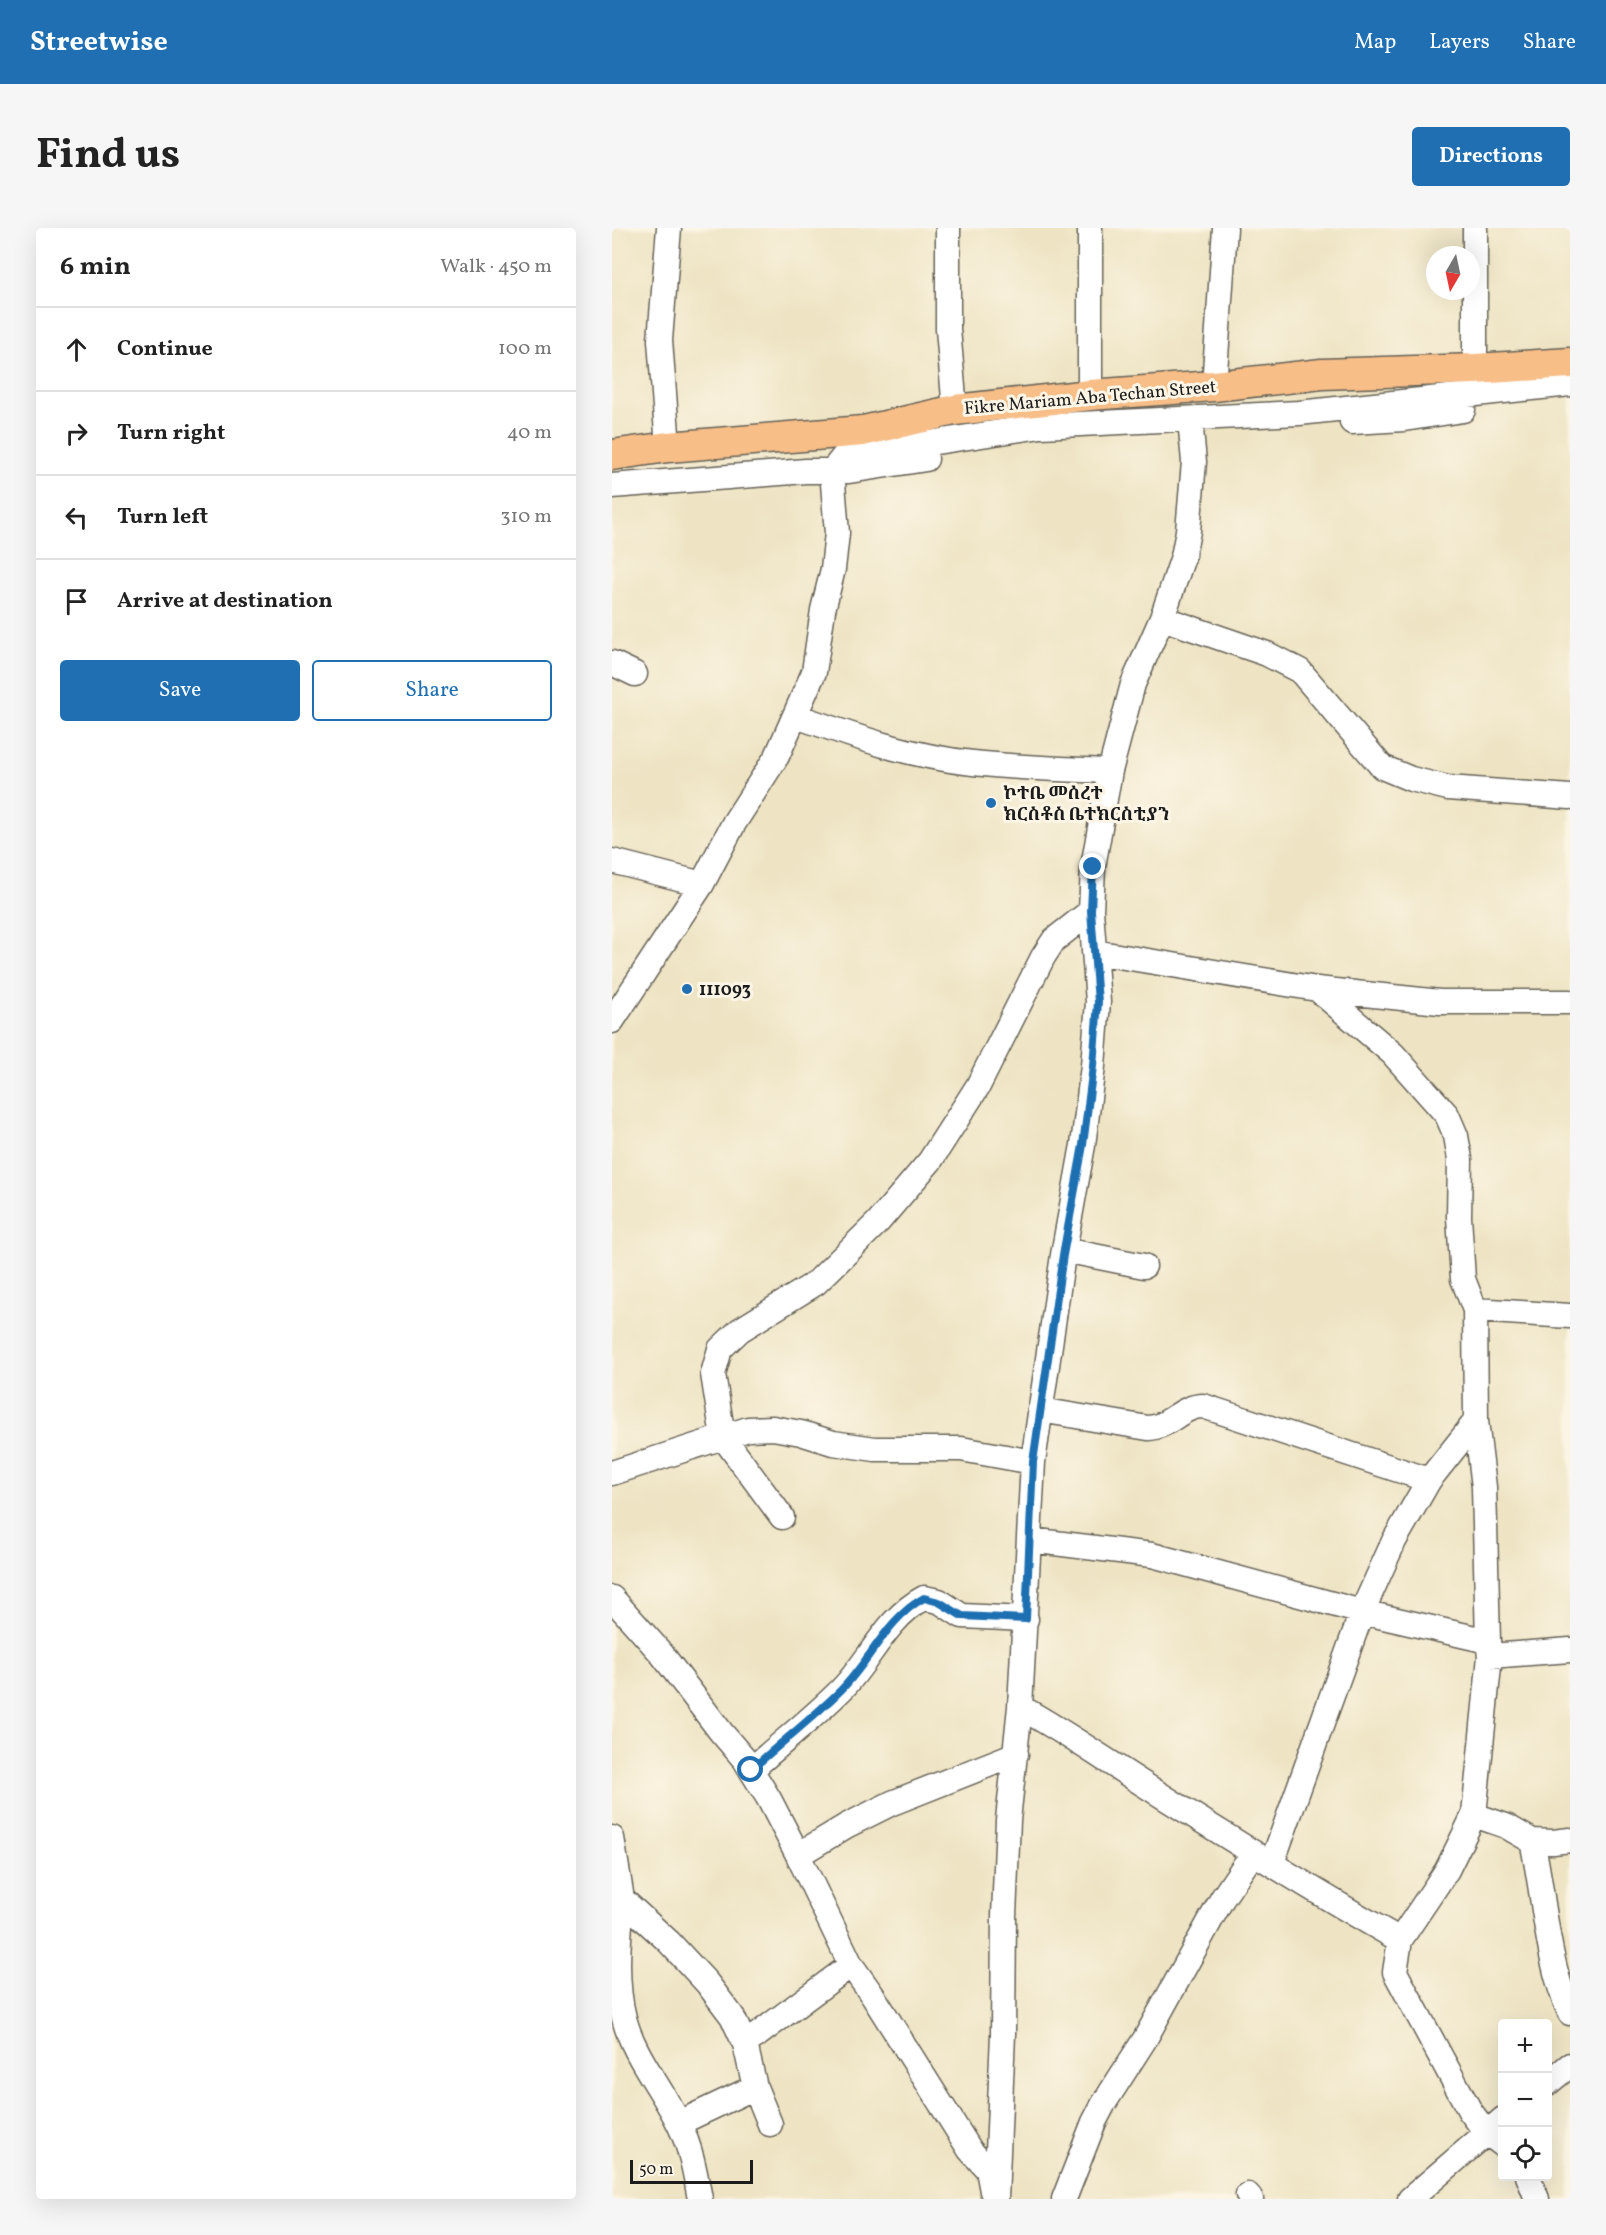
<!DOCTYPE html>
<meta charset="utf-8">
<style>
:root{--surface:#fff;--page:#f6f6f6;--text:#222;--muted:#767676;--line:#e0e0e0;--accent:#1f6fb2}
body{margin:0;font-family:Vollkorn,"Noto Serif Ethiopic",serif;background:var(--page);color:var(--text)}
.controls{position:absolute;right:18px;bottom:18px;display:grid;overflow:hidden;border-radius:6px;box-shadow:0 6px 24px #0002}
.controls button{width:54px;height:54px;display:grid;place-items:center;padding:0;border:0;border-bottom:2px solid var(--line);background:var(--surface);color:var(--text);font:30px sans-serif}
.compass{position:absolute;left:814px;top:18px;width:54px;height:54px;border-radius:50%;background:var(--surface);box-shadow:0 6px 24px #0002;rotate:189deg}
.scale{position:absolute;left:18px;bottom:15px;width:123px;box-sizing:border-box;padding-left:6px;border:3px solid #1c1c1c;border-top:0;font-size:16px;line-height:21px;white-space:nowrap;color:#1c1c1c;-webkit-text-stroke:4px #fcf5e5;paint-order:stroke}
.stop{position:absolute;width:18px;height:18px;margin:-14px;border:4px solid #1f6fb2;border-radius:50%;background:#fff}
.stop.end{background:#1f6fb2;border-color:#fff;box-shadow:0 2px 6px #0008}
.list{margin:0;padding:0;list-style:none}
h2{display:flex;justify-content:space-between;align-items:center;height:78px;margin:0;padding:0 24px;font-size:26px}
h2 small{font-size:20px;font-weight:400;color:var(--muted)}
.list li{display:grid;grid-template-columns:39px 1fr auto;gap:18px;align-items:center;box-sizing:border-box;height:84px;padding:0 24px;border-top:2px solid var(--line)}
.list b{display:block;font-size:22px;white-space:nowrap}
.list em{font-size:20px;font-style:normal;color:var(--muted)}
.actions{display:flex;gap:12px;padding:18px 24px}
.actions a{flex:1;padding:14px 0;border:2px solid var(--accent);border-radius:6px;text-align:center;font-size:21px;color:var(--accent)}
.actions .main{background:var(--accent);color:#fff}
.icon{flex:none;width:33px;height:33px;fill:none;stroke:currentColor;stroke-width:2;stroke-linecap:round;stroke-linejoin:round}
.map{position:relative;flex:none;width:958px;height:1971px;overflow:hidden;border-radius:6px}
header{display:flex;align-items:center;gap:36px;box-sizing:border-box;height:84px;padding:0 30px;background:var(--accent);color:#fff}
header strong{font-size:28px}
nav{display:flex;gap:33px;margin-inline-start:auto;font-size:21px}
.intro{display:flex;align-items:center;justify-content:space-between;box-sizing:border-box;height:144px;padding:0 36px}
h1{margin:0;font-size:42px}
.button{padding:15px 27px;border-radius:6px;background:var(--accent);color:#fff;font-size:21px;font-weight:700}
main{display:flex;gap:36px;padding:0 36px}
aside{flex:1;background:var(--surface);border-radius:6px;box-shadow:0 6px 24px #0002}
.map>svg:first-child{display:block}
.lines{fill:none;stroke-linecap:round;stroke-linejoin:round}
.minor-casing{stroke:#666257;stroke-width:27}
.major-casing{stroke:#666257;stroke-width:33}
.minor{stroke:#fff;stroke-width:24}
.major{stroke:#f7be88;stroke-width:30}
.route{stroke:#1f6fb2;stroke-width:8}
.poi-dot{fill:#1f6fb2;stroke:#fcf5e5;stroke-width:2}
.labels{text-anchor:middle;stroke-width:6;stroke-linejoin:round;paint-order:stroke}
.street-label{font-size:18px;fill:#1c1c1c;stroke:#fcf5e5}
.poi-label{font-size:18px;font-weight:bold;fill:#1c1c1c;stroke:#fcf5e5;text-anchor:start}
</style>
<header>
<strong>Streetwise</strong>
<nav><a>Map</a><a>Layers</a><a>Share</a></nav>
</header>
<div class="intro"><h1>Find us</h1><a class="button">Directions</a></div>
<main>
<aside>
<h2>6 min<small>Walk · 450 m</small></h2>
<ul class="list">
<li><svg class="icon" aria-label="ahead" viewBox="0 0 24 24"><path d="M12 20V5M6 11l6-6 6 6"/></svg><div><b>Continue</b></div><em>100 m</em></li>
<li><svg class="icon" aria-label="right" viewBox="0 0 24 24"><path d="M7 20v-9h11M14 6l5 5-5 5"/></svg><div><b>Turn right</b></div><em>40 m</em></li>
<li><svg class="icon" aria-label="left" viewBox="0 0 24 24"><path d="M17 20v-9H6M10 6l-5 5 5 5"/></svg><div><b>Turn left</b></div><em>310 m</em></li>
<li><svg class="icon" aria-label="arrive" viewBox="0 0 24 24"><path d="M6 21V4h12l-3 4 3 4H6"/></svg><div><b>Arrive at destination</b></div></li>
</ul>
<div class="actions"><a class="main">Save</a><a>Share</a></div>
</aside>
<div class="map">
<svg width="958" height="1971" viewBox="0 0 958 1971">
<rect width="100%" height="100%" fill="#fcf5e5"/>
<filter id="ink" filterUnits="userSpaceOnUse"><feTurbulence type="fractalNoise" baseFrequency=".0167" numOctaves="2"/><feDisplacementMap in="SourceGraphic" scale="12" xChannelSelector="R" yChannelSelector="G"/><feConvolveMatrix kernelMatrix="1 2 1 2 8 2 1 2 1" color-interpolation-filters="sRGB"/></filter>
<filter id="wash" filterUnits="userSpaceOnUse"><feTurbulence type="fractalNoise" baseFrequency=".008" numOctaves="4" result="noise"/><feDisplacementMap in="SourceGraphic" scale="24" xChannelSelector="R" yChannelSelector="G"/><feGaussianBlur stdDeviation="1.35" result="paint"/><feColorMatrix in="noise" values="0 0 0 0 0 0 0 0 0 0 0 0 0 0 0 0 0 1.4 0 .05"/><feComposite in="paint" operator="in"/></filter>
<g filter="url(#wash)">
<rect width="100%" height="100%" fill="#eee4c4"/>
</g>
<g filter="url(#ink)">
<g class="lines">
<defs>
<path id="minor" d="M336,0V101L343,182
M863,141V0
M602,158L613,0
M478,167V0
M740,194L792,191L851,182
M56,219L48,112L57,0
M0,258L194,243H237L314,231
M550,390L655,426L688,443L770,539L799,551L836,560L958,569
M0,435L23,446
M184,488C241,508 300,529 361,535C406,540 452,541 498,543
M0,633L90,656
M482,724L705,761L781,826L835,887L844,908L848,931L847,989L851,1051L863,1082L958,1088
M705,761L828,774H958
M0,793L90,656L122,595L165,528L202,444L211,382L221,341L225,305L220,243L232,228L429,198L687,185L958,156
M452,1022L532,1038
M863,1082L864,1193L872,1259L876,1413L878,1428L862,1587L835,1642L788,1712L783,1744L858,1883L874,1904L891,1917
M428,1182L536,1200C558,1199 569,1178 591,1178L817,1252
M0,1245L136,1201L161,1200L189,1205L221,1215L263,1221H349L421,1234
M170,1289L111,1209L101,1146L108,1121L128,1102L204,1055L266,994L318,933L366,858L431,729L442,712L479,683
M418,1312L540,1327L750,1384L876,1413
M0,1370L49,1425L109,1504L133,1532L157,1571L186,1627L239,1737L261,1768L358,1922L376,1942L380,1963
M878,1428L958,1422
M408,1479C455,1505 499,1536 544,1564C625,1615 705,1665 788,1712
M139,1542C169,1515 201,1490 229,1462C258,1433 274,1390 312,1370L327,1373L350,1388L414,1391
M862,1587L894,1598L920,1613L941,1614L958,1612
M0,1610L10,1671L57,1714L95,1755L120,1788L133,1816
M920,1613C933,1670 934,1732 958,1785
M186,1627L234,1598L280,1575L404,1526
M660,1635L750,1384L782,1313L817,1252L864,1193
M10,1671C7,1711 2,1750 12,1790C22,1829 50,1860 67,1896C79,1920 83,1944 88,1971
M936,1855L958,1837
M143,1859L133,1816L239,1737
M67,1895L143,1859L158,1896
M916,1948L925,1971
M636,1967L639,1971
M384,1971L391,1806L392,1688L396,1592L408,1479L421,1234L451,1027L471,917L481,838L486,774L479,683L481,639L498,543L521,456L550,390L571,329L576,303L582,234L578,191
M452,1971L482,1894L492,1875L533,1811L610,1671L641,1625
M798,1971L891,1891"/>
<path id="major" d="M0,227L56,219L251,203L343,182L478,167L602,158L710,146L863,141L958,135"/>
</defs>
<!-- minor casing -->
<use href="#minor" class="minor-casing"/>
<!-- major casing -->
<use href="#major" class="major-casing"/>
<!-- minor -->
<use href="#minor" class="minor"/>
<!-- major -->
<use href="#major" class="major"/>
</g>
</g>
<g class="lines" filter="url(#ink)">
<!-- route -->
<path class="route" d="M139,1542C168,1515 201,1490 229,1462C258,1433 275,1390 312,1370L327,1374L350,1388L414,1391L421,1234L451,1027L471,917L481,838L486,774L479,683L481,639"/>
</g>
<!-- markers -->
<g class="poi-dot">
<circle cx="379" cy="575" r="6"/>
<circle cx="75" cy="761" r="6"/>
</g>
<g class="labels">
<!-- street labels -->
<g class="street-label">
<text transform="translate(478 169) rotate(-5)" y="6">Fikre Mariam Aba Techan Street</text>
</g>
<!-- poi labels -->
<g class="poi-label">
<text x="391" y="571">ኮተቤ መሰረተ<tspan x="391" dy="21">ክርስቶስ ቤተክርስቲያን</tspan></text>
<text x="87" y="767">111093</text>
</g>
</g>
</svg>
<div class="controls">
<button>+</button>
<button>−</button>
<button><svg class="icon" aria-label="locate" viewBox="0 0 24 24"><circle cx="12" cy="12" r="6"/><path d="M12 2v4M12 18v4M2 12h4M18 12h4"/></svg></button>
</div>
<svg class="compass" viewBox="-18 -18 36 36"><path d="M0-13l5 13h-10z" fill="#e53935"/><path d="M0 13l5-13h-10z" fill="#767676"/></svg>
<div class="scale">50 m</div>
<div class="stop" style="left:139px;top:1542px"></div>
<div class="stop end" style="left:481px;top:639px"></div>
</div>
</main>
